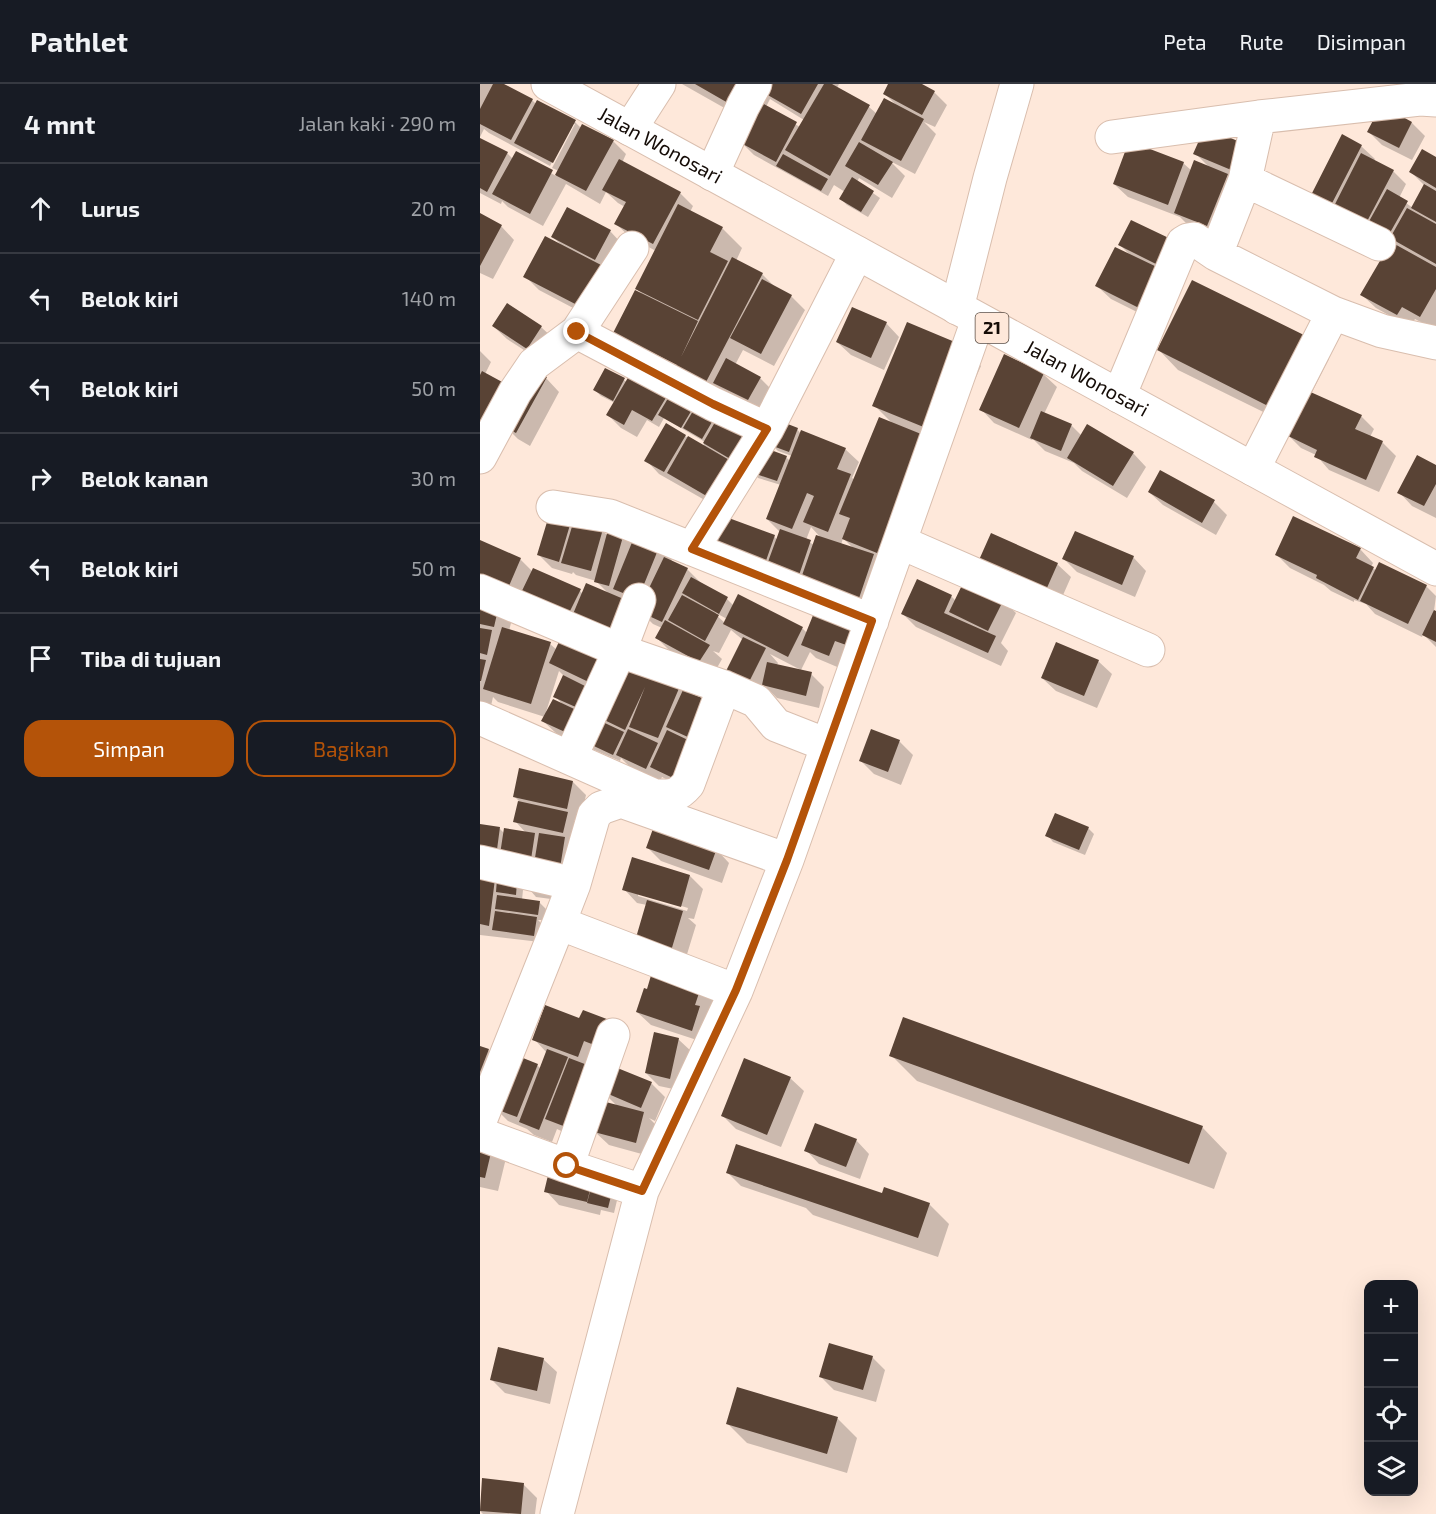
<!DOCTYPE html>
<html lang="id">
<meta charset="utf-8">
<style>
:root{--surface:#171b24;--page:#242831;--text:#f1f3f6;--muted:#9ea1a6;--line:#363941;--accent:#b45309}
body{margin:0;font-family:"Exo 2",sans-serif;background:var(--page);color:var(--text)}
.controls{position:absolute;right:18px;bottom:18px;display:grid;overflow:hidden;border-radius:12px;box-shadow:0 6px 24px #0002}
.controls button{width:54px;height:54px;display:grid;place-items:center;padding:0;border:0;border-bottom:2px solid var(--line);background:var(--surface);color:var(--text);font:30px sans-serif}
.stop{position:absolute;width:18px;height:18px;margin:-14px;border:4px solid #b45309;border-radius:50%;background:#fff}
.stop.end{background:#b45309;border-color:#fff;box-shadow:0 2px 6px #0008}
.list{margin:0;padding:0;list-style:none}
h2{display:flex;justify-content:space-between;align-items:center;height:78px;margin:0;padding:0 24px;font-size:26px}
h2 small{font-size:20px;font-weight:400;color:var(--muted)}
.list li{display:grid;grid-template-columns:39px 1fr auto;gap:18px;align-items:center;box-sizing:border-box;height:90px;padding:0 24px;border-top:2px solid var(--line)}
.list b{display:block;font-size:22px;white-space:nowrap}
.list em{font-size:20px;font-style:normal;color:var(--muted)}
.actions{display:flex;gap:12px;padding:18px 24px}
.actions a{flex:1;padding:14px 0;border:2px solid var(--accent);border-radius:18px;text-align:center;font-size:21px;color:var(--accent)}
.actions .main{background:var(--accent);color:#fff}
.icon{flex:none;width:33px;height:33px;fill:none;stroke:currentColor;stroke-width:2;stroke-linecap:round;stroke-linejoin:round}
.map{position:relative;flex:none;width:956px;height:1430px;overflow:hidden}
header{display:flex;align-items:center;gap:36px;box-sizing:border-box;height:84px;padding:0 30px;background:var(--surface);border-bottom:2px solid var(--line)}
header strong{font-size:28px}
nav{display:flex;gap:33px;margin-inline-start:auto;font-size:21px}
main{display:flex}
aside{flex:1;background:var(--surface)}
.map>svg:first-child{display:block}
.shadow{fill:#0003;fill-rule:evenodd}
.building{fill:#594335}
.lines{fill:none;stroke-linecap:round;stroke-linejoin:round}
.minor-casing{stroke:#d9beae;stroke-width:35}
.highway-casing{stroke:#d9beae;stroke-width:35}
.minor{stroke:#fff;stroke-width:33}
.highway{stroke:#fff;stroke-width:33}
.route{stroke:#b45309;stroke-width:8}
.labels{text-anchor:middle;stroke-width:6;stroke-linejoin:round;paint-order:stroke}
.shield{fill:#fee8da;stroke:#5b4e46;stroke-width:1.5}
.shield-label{font-size:18px;font-weight:bold;fill:#150c07}
.street-label{font-size:20px;fill:#150c07;stroke:#fee8da}
</style>
<header>
<strong>Pathlet</strong>
<nav><a>Peta</a><a>Rute</a><a>Disimpan</a></nav>
</header>
<main>
<aside>
<h2>4 mnt<small>Jalan kaki · 290 m</small></h2>
<ul class="list">
<li><svg class="icon" aria-label="ahead" viewBox="0 0 24 24"><path d="M12 20V5M6 11l6-6 6 6"/></svg><div><b>Lurus</b></div><em>20 m</em></li>
<li><svg class="icon" aria-label="left" viewBox="0 0 24 24"><path d="M17 20v-9H6M10 6l-5 5 5 5"/></svg><div><b>Belok kiri</b></div><em>140 m</em></li>
<li><svg class="icon" aria-label="left" viewBox="0 0 24 24"><path d="M17 20v-9H6M10 6l-5 5 5 5"/></svg><div><b>Belok kiri</b></div><em>50 m</em></li>
<li><svg class="icon" aria-label="right" viewBox="0 0 24 24"><path d="M7 20v-9h11M14 6l5 5-5 5"/></svg><div><b>Belok kanan</b></div><em>30 m</em></li>
<li><svg class="icon" aria-label="left" viewBox="0 0 24 24"><path d="M17 20v-9H6M10 6l-5 5 5 5"/></svg><div><b>Belok kiri</b></div><em>50 m</em></li>
<li><svg class="icon" aria-label="arrive" viewBox="0 0 24 24"><path d="M6 21V4h12l-3 4 3 4H6"/></svg><div><b>Tiba di tujuan</b></div></li>
</ul>
<div class="actions"><a class="main">Simpan</a><a>Bagikan</a></div>
</aside>
<div class="map">
<svg width="956" height="1430" viewBox="0 0 956 1430">
<rect width="100%" height="100%" fill="#fee8da"/>
<!-- shadow -->
<path class="shadow" d="M0,0H21L52,16L56,20L95,38L101,44L133,57L146,70L142,79L200,109L213,122L210,128L242,144L262,164L256,177L282,190L295,203L311,212L325,226L294,282L263,266L255,281L280,294L293,307L282,329L248,312L242,306L240,310L148,262L164,212L157,205L176,167L150,153L136,140L145,123L138,119L126,108L120,120L86,100L63,142L28,123L22,117L21,120L0,109V55L27,69L33,75L37,69L76,92L79,87L72,84L95,40H92L70,82L9,49L4,45L0,53Z
M202,0H359L357,4L389,23L397,30L416,21L405,10L410,0H439L454,8L467,21L455,43L444,38L456,50L435,90L410,77L425,92L412,114L379,94L377,98L400,114L388,133L367,121L361,115L365,108L354,101L348,112L274,71L261,58L271,39ZM290,15L324,36L320,43L286,23Z
M932,39L945,52L932,76L902,61L889,48Z
M726,45L769,101L748,91L761,104L741,154L709,142L700,133L648,113L634,100L703,79L712,87L730,84L715,69Z
M881,62L895,75L894,77L913,87L926,100L919,114L933,124L945,102L931,88L956,74V242L954,245L935,235L930,243L896,224L882,211L907,168L843,130Z
M0,131L21,142L34,156L13,195L0,189Z
M130,147L143,161L114,235L59,206L45,192L82,162L73,153Z
M692,158L673,236L631,215L617,202L650,171L640,161Z
M406,239L419,253L404,286L371,271L357,258Z
M13,242L61,243L75,256L61,277L27,255Z
M829,255L849,275L831,310L881,332L894,345L890,353L902,358L916,372L899,408L849,386L836,371L821,364L808,351L812,342L698,286L679,266Z
M481,262L501,282L389,535L248,483L294,452L297,456L300,448L287,435L301,401L278,394L272,387L244,427L179,390L166,376L205,352L223,362L225,358L184,334L179,343L167,336L157,353L141,344L128,331L135,319L121,312L115,306L126,286L147,298L157,282L279,363L305,372L310,377L312,372L298,367L292,361L300,339L317,345L321,350L365,365L379,378L372,394L375,396L413,340L394,321ZM331,443L342,455L334,461L326,456ZM363,454L374,465L361,461Z
M0,267L11,278L5,290L0,368Z
M563,290L577,303L564,330L591,341L602,352L653,369L666,383L647,414L602,387L594,379L565,367L553,355L552,356L514,339L501,325Z
M66,294L79,308L50,362L38,355L25,342Z
M956,383V434L932,422L919,408Z
M669,408L734,418L747,431L736,451L683,421Z
M71,430L122,446L128,452L131,440L179,462L192,476L191,478L207,485L221,499L247,515L254,522L259,512L323,545L327,549L379,537L362,585L336,574L330,568L321,586L290,570L298,579L297,581L331,590L344,603L339,624L297,614L286,603L281,612L260,602L263,556L251,546L239,569L233,567L242,575L233,591L190,567L177,554L182,544L173,540L166,533L148,576L203,607L226,618L207,706L182,693L180,697L151,684L141,674L140,677L77,650L63,637L65,633L18,618L13,613L11,622L0,619V513L33,531L29,547L70,560L77,566L86,547L39,521L0,458L40,475L53,488L100,507L103,510L130,511L116,497L96,491L93,488L92,490L72,484L59,471ZM236,529L247,535L245,539L235,530ZM79,587L84,592L75,612L83,621L67,629L66,628Z
M880,465L893,479L891,483L897,487L946,502L956,512L954,527L956,528V563L943,550L942,553L895,530L886,520L874,516V518L851,507L844,501L810,484L796,470Z
M653,473L666,487L655,513L597,488L584,475Z
M577,480L591,493L576,527L510,498Z
M437,497L471,512L476,517L523,516L536,529L521,559L528,567L521,582L436,543L423,530Z
M618,577L632,590L617,624L576,607L562,594Z
M392,647L420,658L433,671L421,701L394,690L381,677Z
M93,698L106,711L100,738L94,736L100,742L86,789L34,790L0,742L20,745L25,750L46,749L35,737L39,717L34,712Z
M608,744L614,750L605,771L573,758L567,751Z
M168,764L236,765L249,779L242,799L181,777Z
M0,786L37,799L43,806L42,816L59,818L66,825L64,836H58L63,841L60,858L0,851Z
M210,792L223,805L214,835L208,834L216,841L204,880L170,870L167,821L157,819L144,805ZM158,809L208,824L207,827L158,812Z
M50,806L87,807L86,817L56,813Z
M168,907L236,909L226,959L171,941L157,928Z
M100,936L131,983L172,1000L185,1013L175,1037L169,1034L177,1042L169,1072L129,1061L115,1048L137,1022L119,1004L100,1056L77,1045L72,1058L54,1051L47,1045L28,1037L14,1023L57,981L61,985L67,969L54,955Z
M198,955L212,968L203,1007L179,1002L166,989Z
M0,963L8,966L21,979L0,1034Z
M411,971L722,1043L747,1069L734,1105L437,997Z
M310,994L324,1007L301,1063L256,1045L242,1031Z
M0,1054L27,1070L18,1107L0,1103Z
M376,1056L389,1070L380,1095L339,1080L326,1066Z
M248,1089L403,1111L449,1120L469,1140L458,1173L333,1131L326,1124L261,1102Z
M112,1095L139,1108L134,1129L121,1126L120,1131L79,1121L66,1107Z
M392,1273L405,1286L396,1318L354,1306L341,1293Z
M63,1275L77,1288L70,1320L25,1309L12,1296Z
M258,1304L358,1335L377,1354L367,1389L267,1359L247,1339Z
M3,1396L44,1401L57,1414L55,1430H3L0,1427Z"/>
<!-- building -->
<path class="building" d="M13,0H24L53,15L31,56L0,40V25Z
M215,0H268L255,23Z
M282,0H338L321,30L279,6Z
M344,0H352L390,21L350,92L305,66Z
M408,0H442L455,7L442,31L403,10Z
M404,14L444,35L421,77L381,56Z
M57,16L96,36L73,79L34,59Z
M280,18L317,38L296,78L259,58Z
M901,21L932,38L919,64L887,48Z
M102,40L134,56L106,107L75,91Z
M725,43L767,61L756,88L713,70Z
M862,50L882,61L848,127L828,117Z
M0,54L28,68L7,108L0,104Z
M649,57L704,78L688,121L633,100Z
M379,58L413,78L398,101L365,82Z
M942,65L956,73V104L929,88Z
M36,67L73,86L50,130L12,110Z
M881,69L914,86L883,145L851,128Z
M303,70L348,95L341,107L296,82Z
M139,75L201,108L173,160L134,140L146,118L122,106Z
M714,76L748,90L727,142L694,129Z
M372,93L394,107L381,128L359,115Z
M944,100L956,107V138L931,124Z
M907,105L928,117L903,161L882,150Z
M198,120L243,143L230,168L248,177L218,236L155,205Z
M87,123L131,146L115,176L71,153Z
M927,124L956,140V180L910,154Z
M0,129L22,141L0,182Z
M651,136L693,156L680,182L638,161Z
M65,152L123,182L101,223L43,193Z
M911,158L956,183V205L940,233L922,223L917,231L880,211Z
M635,163L679,184L659,224L615,202Z
M252,173L283,189L226,298L196,282L197,281L133,249L155,206L218,237L201,273Z
M282,195L312,211L281,270L250,254Z
M712,196L830,254L794,325L677,266Z
M27,219L62,242L47,265L12,242Z
M372,223L407,238L391,274L356,258Z
M427,238L482,261L446,344L392,322Z
M524,270L564,289L539,344L499,326Z
M246,274L281,293L268,316L233,299Z
M156,280L193,302L172,337L152,326L144,341L126,331Z
M125,284L145,294L133,317L113,306Z
M53,286L67,293L36,349L23,342Z
M2,287L24,299L0,340V291Z
M196,301L219,314L201,344L178,331Z
M826,306L882,331L875,345L903,357L886,396L834,373L837,366L806,351Z
M220,315L239,326L222,355L203,344Z
M242,326L271,343L252,376L223,359Z
M561,327L592,340L581,367L550,354Z
M399,333L446,352L402,471L362,455L370,434L359,430Z
M300,337L318,344L309,368L290,361Z
M186,339L206,351L184,388L164,377Z
M607,340L654,368L633,402L587,374Z
M321,346L366,364L357,385L371,390L348,448L323,438L334,412L327,409L312,445L286,435Z
M208,352L251,377L230,414L187,389Z
M280,362L307,372L297,397L270,388Z
M937,371L956,381V400L944,422L917,409Z
M680,386L735,416L722,439L668,408Z
M70,428L92,434L79,478L57,471Z
M813,432L881,464L876,474L894,483L878,516L836,494L837,491L795,471Z
M246,433L295,451L282,488L233,470Z
M94,436L123,445L111,487L81,479Z
M130,438L146,442L129,502L114,498Z
M300,445L331,456L317,497L285,486Z
M595,447L654,472L642,501L582,475Z
M511,449L578,479L562,515L495,485Z
M155,451L180,461L158,515L133,505Z
M336,451L394,470L376,523L318,503Z
M0,456L41,474L26,509L0,498Z
M184,473L208,484L182,538L158,527Z
M899,478L947,501L928,540L880,517Z
M53,484L101,505L86,535L39,513Z
M211,493L248,513L239,530L202,509Z
M437,495L472,511L464,529L516,552L508,569L421,530Z
M485,495L524,515L508,547L469,528Z
M106,499L153,519L136,562L88,542Z
M258,510L323,543L308,573L243,540Z
M202,511L239,531L225,557L188,536Z
M0,512L20,517L14,543L0,540Z
M338,519L380,536L369,562L355,557L349,572L321,561Z
M954,526L956,527V558L942,551Z
M185,536L230,561L219,578L175,554Z
M22,543L71,558L51,620L3,605Z
M0,544L12,546L7,571L0,569Z
M85,545L134,567L117,602L69,579Z
M263,553L286,564L268,600L245,589Z
M576,558L619,576L604,612L561,594Z
M142,572L200,602L178,654L149,643L165,603L145,646L114,631Z
M0,575L6,576L1,597H0Z
M287,578L332,588L326,612L282,601Z
M83,591L117,608L107,628L73,613Z
M203,606L227,616L210,654L186,643Z
M73,615L107,631L96,653L61,637Z
M112,633L144,648L133,671L101,656Z
M148,645L178,659L166,685L136,671Z
M391,645L420,656L408,688L379,677Z
M187,646L210,657L193,694L170,683Z
M39,684L93,697L87,725L33,713Z
M38,717L88,728L83,749L33,738Z
M575,729L609,743L599,766L565,752Z
M0,740L20,743L16,773L0,770Z
M174,742L237,764L229,786L166,764Z
M24,744L55,749L50,782L19,777Z
M59,749L85,753L80,784L54,780Z
M152,773L210,791L201,823L142,806Z
M0,785L16,787L9,842L0,840Z
M17,795L37,798L36,811L16,808Z
M17,811L60,817L58,831L15,825Z
M167,816L203,827L191,867L155,857Z
M15,827L57,833L54,852L12,846Z
M175,878L224,894L215,921L220,922L212,947L156,928L164,904L167,905Z
M65,921L99,934L103,926L132,937L122,964L104,957L98,973L52,956Z
M423,933L723,1042L709,1080L409,972Z
M174,948L199,954L190,995L165,989Z
M0,962L9,965L0,988Z
M67,965L88,973L59,1046L39,1038Z
M33,970L58,980L37,1033L13,1024Z
M89,974L110,982L86,1043L65,1035Z
M264,974L311,993L287,1051L241,1032Z
M130,981L172,998L161,1024L119,1006Z
M122,1017L164,1028L156,1059L114,1048Z
M335,1039L377,1055L366,1083L324,1067Z
M0,1052L14,1056L5,1094L0,1093Z
M256,1060L402,1109L404,1103L450,1119L438,1154L246,1089Z
M70,1083L113,1094L107,1118L64,1108Z
M113,1096L134,1100L128,1124L107,1119Z
M349,1259L393,1272L383,1306L339,1293Z
M18,1263L64,1274L57,1307L10,1296Z
M257,1303L358,1333L347,1370L246,1340Z
M2,1394L44,1399L41,1430L0,1427Z"/>
<g class="lines">
<defs>
<path id="minor" d="M150,45L179,0
M632,53L779,33L940,15L956,16
M232,90L263,22L275,0
M765,96L899,160
M736,170L765,96L779,33
M477,224L510,94L537,0
M97,248L233,320L287,345
M639,312L703,159L708,156L714,155L736,170L853,229L902,247L956,259
M0,373L35,308L54,280L97,248L152,164
M773,385L853,229
M73,423L130,432L392,537
M420,458L668,566
M212,465L287,345L377,169
M0,507L146,569L244,603L276,617L296,641L347,661
M0,634L175,712C191,712 197,713 208,700L244,603
M90,674L140,566L159,516
M0,778L94,800
M79,839L256,907
M0,1037L79,839L94,800L114,731L121,724L141,717L307,776
M0,1050L87,1082L162,1107
M87,1082L133,951
M77,1430L162,1107L256,907L307,776L498,236"/>
<g id="highway">
<path id="s1" d="M68,0L956,485"/>
</g>
</defs>
<!-- minor casing -->
<use href="#minor" class="minor-casing"/>
<!-- highway casing -->
<use href="#highway" class="highway-casing"/>
<!-- minor -->
<use href="#minor" class="minor"/>
<!-- highway -->
<use href="#highway" class="highway"/>
</g>
<g class="lines">
<!-- route -->
<path class="route" d="M87,1082L162,1107L256,906L307,776L392,537L212,465L287,345L233,320L97,248"/>
</g>
<g class="labels">
<!-- shield labels -->
<rect class="shield" x="495.5" y="229" width="33" height="30" rx="4.5"/>
<g class="shield-label">
<text x="512" y="250">21</text>
</g>
<!-- street labels -->
<g class="street-label">
<text dy="7" stroke="none"><textPath href="#s1" startOffset="128">Jalan Wonosari</textPath></text>
<text dy="7" stroke="none"><textPath href="#s1" startOffset="614">Jalan Wonosari</textPath></text>
</g>
</g>
</svg>
<div class="controls">
<button>+</button>
<button>−</button>
<button><svg class="icon" aria-label="locate" viewBox="0 0 24 24"><circle cx="12" cy="12" r="6"/><path d="M12 2v4M12 18v4M2 12h4M18 12h4"/></svg></button>
<button><svg class="icon" aria-label="layers" viewBox="0 0 24 24"><path d="M12 4l9 5-9 5-9-5zM3 14l9 5 9-5"/></svg></button>
</div>
<div class="stop" style="left:87px;top:1082px"></div>
<div class="stop end" style="left:97px;top:248px"></div>
</div>
</main>
